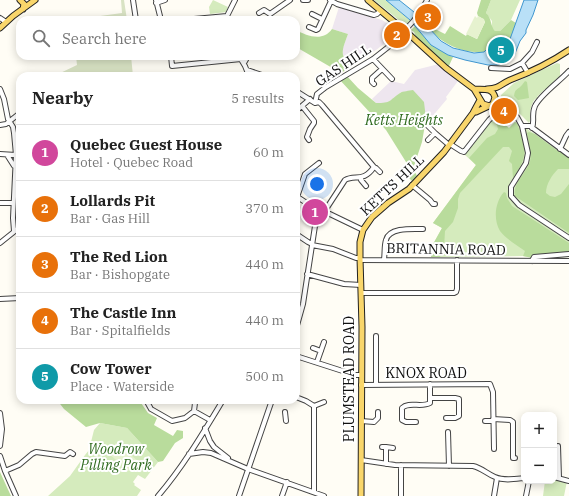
<!DOCTYPE html>
<meta charset="utf-8">
<style>
:root{--surface:#fff;--page:#f2f2f2;--text:#222;--muted:#767676;--line:#e0e0e0;--accent:#2563eb}
body{margin:0;font-family:"IBM Plex Serif",serif;background:var(--page);color:var(--text)}
.controls{position:absolute;right:12px;bottom:12px;display:grid;overflow:hidden;border-radius:8px;box-shadow:0 2px 10px #0003}
.controls button{width:36px;height:36px;display:grid;place-items:center;padding:0;border:0;border-bottom:1px solid var(--line);background:var(--surface);color:var(--text);font:20px sans-serif}
.you{position:absolute;left:317px;top:184px;width:14px;height:14px;margin:-10px;border:3px solid #fff;border-radius:50%;background:#1a73e8;box-shadow:0 0 0 6px #1a73e833}
.badge{display:grid;place-items:center;width:26px;height:26px;border-radius:50%;background:var(--accent);color:#fff;font-size:13px;font-weight:700}
.pin{position:absolute;translate:-50% -50%;border:2px solid #fff;box-shadow:0 1px 4px #0006}
.list{margin:0;padding:0;list-style:none}
h2{display:flex;justify-content:space-between;align-items:center;height:52px;margin:0;padding:0 16px;font-size:17px}
h2 small{font-size:13px;font-weight:400;color:var(--muted)}
.list li{display:grid;grid-template-columns:26px 1fr auto;gap:12px;align-items:center;box-sizing:border-box;height:56px;padding:0 16px;border-top:1px solid var(--line)}
.list b{display:block;font-size:15px;white-space:nowrap}
.list p{margin:0;font-size:13px;white-space:nowrap;color:var(--muted)}
.list em{font-size:13px;font-style:normal;color:var(--muted)}
.icon{flex:none;width:22px;height:22px;fill:none;stroke:currentColor;stroke-width:2;stroke-linecap:round;stroke-linejoin:round}
.map{position:relative;flex:none;width:569px;height:496px;overflow:hidden}
.search{position:absolute;background:var(--surface);box-shadow:0 2px 10px #0003;left:16px;top:16px;width:284px;height:44px;display:flex;align-items:center;gap:10px;box-sizing:border-box;padding:0 14px;border-radius:12px;color:var(--muted);font-size:15px}
.panel{position:absolute;background:var(--surface);box-shadow:0 2px 10px #0003;left:16px;top:72px;width:284px;height:332px;border-radius:12px}
.map>svg:first-child{display:block}
.industrial{fill:#eee6ef}
.green{fill:#d5ebbd}
.forest{fill:#b9dc9c}
.cemetery{fill:#d9e3c4}
.pitch{fill:#e6f2cf}
.water{fill:#b9e0f7;stroke:#3f96cf}
.lines{fill:none;stroke-linecap:round;stroke-linejoin:round}
.minor-casing{stroke:#444;stroke-width:6}
.major-casing{stroke:#222;stroke-width:7}
.minor{stroke:#fff;stroke-width:4}
.major{stroke:#f9d66b;stroke-width:5}
.labels{text-anchor:middle;stroke-width:4;stroke-linejoin:round;paint-order:stroke}
.street-label{font-size:14px;fill:#111;stroke:#fff}
.park-label{font-size:14px;font-style:italic;fill:#2f6b1f;stroke:#fff}
</style>
<div class="map">
<svg width="569" height="496" viewBox="0 0 569 496">
<rect width="100%" height="100%" fill="#fffdf5"/>
<!-- industrial -->
<path class="industrial" d="M339,7L382,20L391,26L396,32L387,39L388,41L376,50L357,63L346,60L343,55L342,50L348,34L332,29Z
M439,64L458,81L446,97L447,99L425,125L426,119L401,92L393,100L386,103H376L372,99L391,81L404,84L415,70Z"/>
<!-- green -->
<path class="green" d="M213,0L228,7L226,12L210,14L209,7Z
M374,0H386L412,22L408,25H405Z
M491,0H520L511,20L500,31H495L492,28V21L486,13Z
M557,63L560,64V76L553,82L554,83L546,90L545,89L537,97L538,98L535,99C530,106 530,112 530,121L529,123L513,107L501,100V95L514,83Z
M495,116L509,128L515,122C535,132 550,146 569,157V257L533,258L523,256L431,257L432,246L442,228L433,223L476,165L465,155Z
M100,423L127,428L158,462L145,479L138,475L133,482L135,484L134,485L141,490L137,496H48L70,476L85,455L89,450L94,430Z
M554,479L567,481L564,496H543L545,481H554Z"/>
<!-- forest -->
<path class="forest" d="M481,0H491L486,13C492,18 490,26 495,31H500L511,20L516,23L510,43H501L492,50L487,49L484,52C464,54 444,45 430,30L431,27L445,34L450,26L466,36L467,34L477,39L485,22L483,19L478,16L477,13Z
M415,26L418,30L448,55L453,57L448,68L416,37L414,32L411,30Z
M332,29L348,34C343,48 336,61 357,63L341,73L296,47V30C307,36 323,42 332,29Z
M346,75L358,88L376,103C392,103 388,101 400,93C403,91 409,91 413,90L424,102L426,119L422,142L414,166V170L417,176L412,181L408,177L406,162L386,130L339,79Z
M525,81L527,82L529,98L518,100L514,96C515,88 518,90 522,85C523,84 524,82 525,81Z
M495,116L509,128L515,122L517,123C526,149 529,155 513,178L512,164L509,161L512,151L509,147H503L460,193L458,199V208L453,222L445,231L444,248L440,257H431L432,246L442,228L433,223L476,165L469,158L487,138L495,134L498,129L497,125L492,120Z
M529,132L535,134L555,149L569,157V169H558C552,175 546,184 546,193L550,196L555,197L561,194L569,184V233L515,196C512,184 526,173 530,162C532,152 528,143 527,133Z
M504,192L506,193L507,198L512,206L569,243V257L533,258L523,256L525,251C517,245 506,239 500,231C493,219 495,202 504,192Z
M57,400H139L148,413L157,418L154,425L173,436L177,430L183,431V438L175,443L163,461L158,462L127,428L100,423L86,427L64,409Z
M0,472L11,496H0Z"/>
<!-- cemetery -->
<path class="cemetery" d="M121,0H124L127,20H71L122,13Z
M76,56H131L133,76H54L77,65Z"/>
<!-- pitch -->
<path class="pitch" d="M475,16L477,18L478,16L484,19L485,22L477,39L466,34Z
M116,443L138,461L129,471L108,453Z"/>
<!-- water -->
<path class="water" d="M386,0H399L414,12L441,41L453,48L474,53L484,52L487,49L489,50V54L503,55L505,53L524,0H538L533,15L526,30V33L520,41L514,56L507,61L498,65H488L465,60L448,55L431,45L410,20Z"/>
<g class="lines">
<defs>
<path id="minor" d="M133,0L136,20
M156,0L161,20
M303,0H308
M330,0L337,4L374,15L377,14L380,11
M156,3L165,0
M423,8L436,15
M259,13L264,10L270,14L290,0
M312,14L322,19
M0,18L6,22
M183,20L227,16
M226,20L227,16L235,0
M309,27L316,30L318,29L331,1
M407,28C415,20 422,11 427,0
M171,56L172,66L241,59
M239,56L245,66L249,76
M373,59L392,79
M244,63L248,56
M522,63L532,52L537,42
M491,68L510,69L522,63L528,73
M247,70L265,76
M374,84L372,82V78L382,69
M0,89L4,99L8,119L13,127L14,133L16,155L13,218L14,231
M296,91L315,103L319,102L322,105L374,167C363,183 355,174 345,180L315,226L303,304L296,329
M496,99L508,107L517,117L522,126L528,153L526,163L511,187V196L519,205L569,238
M315,103L317,94L326,87L373,59L401,37L405,32
M302,106L314,121V123L310,129L307,137L309,140
M296,111L310,99
M0,125L6,124L20,113
M427,125L435,133
M522,126H530L569,155
M532,128C535,121 531,114 535,106C540,95 560,81 569,71
M428,140L435,133L449,145
M450,144L461,151L464,152L489,120L503,107
M560,149L566,136L569,132
M0,154L16,155
M7,155L14,166H16
M374,167L376,168L380,172
M361,178V180L366,186
M412,185L430,200L433,204H435
M296,196L305,202L363,230
M297,197L305,174L319,163
M0,203H13
M296,234L308,242L312,244
M0,243L20,227
M312,245L333,249L356,258H360
M384,259C385,253 384,246 386,240C389,227 413,229 423,229
M360,260L569,261
M532,261L534,257L569,254
M307,274L344,284L361,285
M361,293H454L456,292L457,289V260
M0,299L20,298
M376,336V385
M313,348L321,351
M296,356L355,375H362
M317,362L324,342
M361,385L490,384L493,392L494,449
M296,397L306,401L314,406V492
M431,398H455L459,399V416L455,418H446
M146,400L151,409L172,421L185,418L194,411L210,420
M191,400L195,403L194,411
M314,406L324,402
M285,412L286,421
M0,413L2,429L0,446
M493,419L510,420L513,422V458H515
M361,421L374,422L378,418V412
M485,421H493
M416,422H406L402,420V408C409,401 421,408 430,403V384
M205,428L210,441L214,447L228,458
M448,432L449,466
M558,446L559,478
M382,447H386V464
M386,447L393,448
M189,454L203,452L211,453L248,469L324,496
M0,456L5,471L16,496
M361,460L395,465L473,466C482,468 487,474 495,477C504,481 515,479 524,478
M5,471L19,465L32,454L36,452L65,456L70,452L73,454
M554,477L569,481
M158,496C183,467 203,433 223,400
M239,496L272,400
M282,496L287,482
M401,496V465
M494,496L497,478
M526,496L529,481"/>
<path id="major" d="M20,0L24,4L23,9
M368,0L411,36L446,68L474,89L483,104L490,106
M0,28L13,16L35,0
M474,89C483,90 492,87 495,97L493,104L476,112
M487,89C501,88 499,85 510,80C531,72 550,63 569,50
M361,496L362,327L360,258V242L363,230L372,217L388,203L409,189L444,152L473,113L480,100"/>
</defs>
<!-- minor casing -->
<use href="#minor" class="minor-casing"/>
<!-- major casing -->
<use href="#major" class="major-casing"/>
<!-- minor -->
<use href="#minor" class="minor"/>
<!-- major -->
<use href="#major" class="major"/>
</g>
<g class="labels">
<!-- street labels -->
<g class="street-label">
<text transform="translate(343 65) rotate(-34)" y="5">GAS HILL</text>
<text transform="translate(392 185) rotate(-43)" y="5">KETTS HILL</text>
<text transform="translate(446 249) rotate(1)" y="5">BRITANNIA ROAD</text>
<text x="426" y="378">KNOX ROAD</text>
<text transform="translate(349 379) rotate(-90)" y="5">PLUMSTEAD ROAD</text>
</g>
<!-- park labels -->
<g class="park-label">
<text x="404" y="125">Ketts Heights</text>
<text x="116" y="454">Woodrow<tspan x="116" dy="16">Pilling Park</tspan></text>
</g>
</g>
</svg>
<div class="controls">
<button>+</button>
<button>−</button>
</div>
<div class="you"></div>
<div class="pin badge" style="left:315px;top:212px;background:#d1479c">1</div>
<div class="pin badge" style="left:397px;top:35px;background:#e8710a">2</div>
<div class="pin badge" style="left:428px;top:17px;background:#e8710a">3</div>
<div class="pin badge" style="left:504px;top:111px;background:#e8710a">4</div>
<div class="pin badge" style="left:501px;top:50px;background:#0f9aa8">5</div>
<div class="search"><svg class="icon" aria-label="search" viewBox="0 0 24 24"><circle cx="10" cy="10" r="6"/><path d="M15 15l6 6"/></svg>Search here</div>
<section class="panel">
<h2>Nearby<small>5 results</small></h2>
<ul class="list">
<li><span class="badge" style="background:#d1479c">1</span><div><b>Quebec Guest House</b><p>Hotel · Quebec Road</p></div><em>60 m</em></li>
<li><span class="badge" style="background:#e8710a">2</span><div><b>Lollards Pit</b><p>Bar · Gas Hill</p></div><em>370 m</em></li>
<li><span class="badge" style="background:#e8710a">3</span><div><b>The Red Lion</b><p>Bar · Bishopgate</p></div><em>440 m</em></li>
<li><span class="badge" style="background:#e8710a">4</span><div><b>The Castle Inn</b><p>Bar · Spitalfields</p></div><em>440 m</em></li>
<li><span class="badge" style="background:#0f9aa8">5</span><div><b>Cow Tower</b><p>Place · Waterside</p></div><em>500 m</em></li>
</ul>
</section>
</div>
